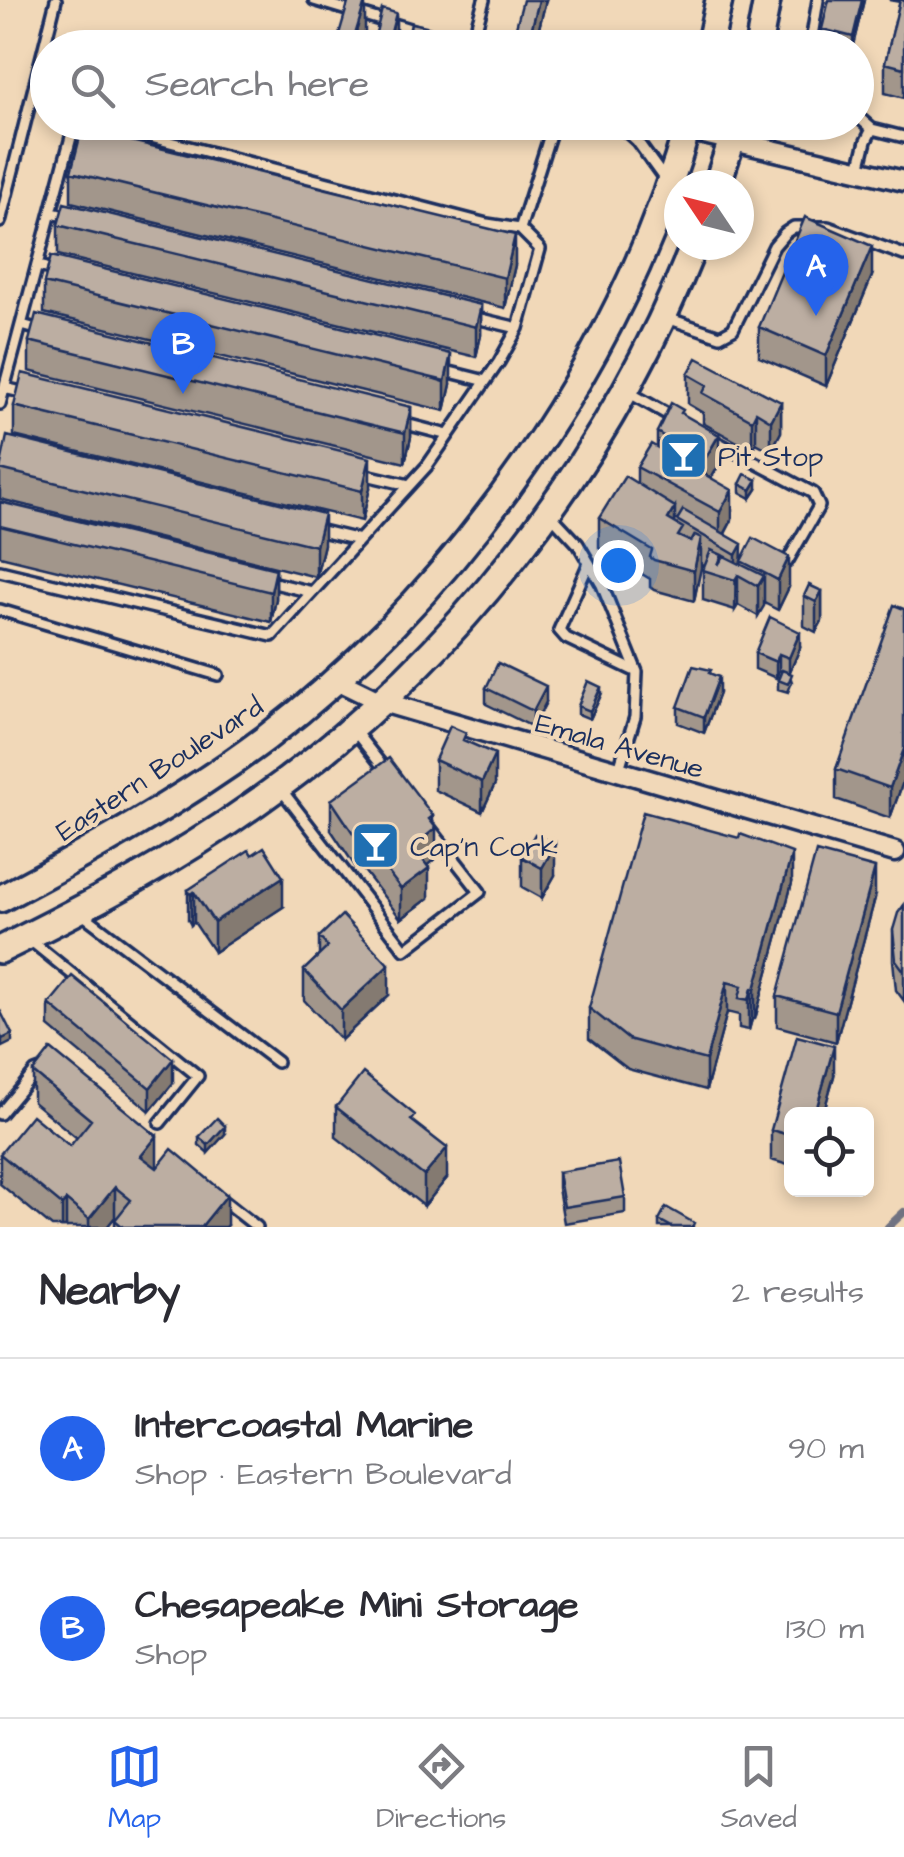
<!DOCTYPE html>
<meta charset="utf-8">
<style>
:root{--surface:#fff;--page:#f2f2f3;--text:#2b2b33;--muted:#7c7c81;--line:#e1e1e2;--accent:#2563eb}
body{margin:0;font-family:"Architects Daughter",sans-serif;background:var(--page);color:var(--text)}
.controls{position:absolute;right:30px;bottom:30px;display:grid;overflow:hidden;border-radius:15px;box-shadow:0 5px 15px #0003}
.controls button{width:90px;height:90px;display:grid;place-items:center;padding:0;border:0;border-bottom:2px solid var(--line);background:var(--surface);color:var(--text);font:50px sans-serif}
.compass{position:absolute;left:664px;top:170px;width:90px;height:90px;border-radius:50%;background:var(--surface);box-shadow:0 5px 15px #0003;rotate:305deg}
.you{position:absolute;left:618px;top:565px;width:35px;height:35px;margin:-25px;border:8px solid #fff;border-radius:50%;background:#1a73e8;box-shadow:0 0 0 15px #1a73e833}
.badge{display:grid;place-items:center;width:65px;height:65px;border-radius:50%;background:var(--accent);color:#fff;font-size:32px;font-weight:700}
.pin{position:absolute;translate:-50% -82px;filter:drop-shadow(0 2px 5px #0008)}
.pin::after{content:'';position:absolute;top:52px;width:35px;height:30px;background:inherit;clip-path:polygon(0 0,100% 0,50% 100%)}
.list{margin:0;padding:0;list-style:none}
h2{display:flex;justify-content:space-between;align-items:center;height:130px;margin:0;padding:0 40px;font-size:42px}
h2 small{font-size:32px;font-weight:400;color:var(--muted)}
.list li{display:grid;grid-template-columns:65px 1fr auto;gap:30px;align-items:center;box-sizing:border-box;height:180px;padding:0 40px;border-top:2px solid var(--line)}
.list b{display:block;font-size:38px;white-space:nowrap}
.list p{margin:0;font-size:32px;white-space:nowrap;color:var(--muted)}
.list em{font-size:32px;font-style:normal;color:var(--muted)}
.icon{flex:none;width:55px;height:55px;fill:none;stroke:currentColor;stroke-width:2;stroke-linecap:round;stroke-linejoin:round}
.map{position:relative;flex:none;width:904px;height:1227px;overflow:hidden}
.search{position:absolute;background:var(--surface);box-shadow:0 5px 15px #0003;left:30px;right:30px;top:30px;height:110px;display:flex;align-items:center;gap:25px;box-sizing:border-box;padding:0 35px;border-radius:55px;color:var(--muted);font-size:38px}
.sheet{height:490px;background:var(--surface)}
nav{display:flex;justify-content:space-around;align-items:center;box-sizing:border-box;height:140px;border-top:2px solid var(--line);background:var(--surface);font-size:28px;color:var(--muted)}
nav a{display:grid;justify-items:center;gap:5px}
nav .on{color:var(--accent)}
.map>svg:first-child{display:block}
.lines{fill:none;stroke-linecap:round;stroke-linejoin:round}
.stream{stroke:#707281;stroke-width:8}
.service-casing{stroke:#1b2f5e;stroke-width:16}
.minor-casing{stroke:#1b2f5e;stroke-width:25}
.secondary-casing{stroke:#1b2f5e;stroke-width:32}
.service{stroke:#f1d8b8;stroke-width:9}
.minor{stroke:#f1d8b8;stroke-width:18}
.secondary{stroke:#f1d8b8;stroke-width:25}
.wall{fill:#a2968b;stroke:#1b2f5e;stroke-width:2.5}
.shaded-wall{fill:#847a71;stroke:#1b2f5e;stroke-width:2.5}
.building{fill:#bcaea2;stroke:#1b2f5e;stroke-width:2.5}
.labels{text-anchor:middle;stroke-width:8;stroke-linejoin:round;paint-order:stroke}
.poi-label{font-size:28px;fill:#1b2f5e;stroke:#f1d8b8;text-anchor:start}
.street-label{font-size:28px;fill:#1b2f5e;stroke:#f1d8b8}
</style>
<div class="map">
<svg width="904" height="1227" viewBox="0 0 904 1227">
<rect width="100%" height="100%" fill="#f1d8b8"/>
<filter id="ink" filterUnits="userSpaceOnUse"><feTurbulence type="fractalNoise" baseFrequency=".01" numOctaves="2"/><feDisplacementMap in="SourceGraphic" scale="20" xChannelSelector="R" yChannelSelector="G"/><feConvolveMatrix kernelMatrix="1 2 1 2 8 2 1 2 1" color-interpolation-filters="sRGB"/></filter>
<g filter="url(#ink)">
<g class="lines">
<!-- stream -->
<path class="stream" d="M888,1227L904,1212"/>
<defs>
<path id="service" d="M314,0L473,48
M471,46L484,0
M810,48L818,0
M856,115L872,129
M93,122L487,224L520,229L554,122
M616,122L637,141L666,181
M859,169L866,141L872,129L904,137
M52,213L69,217
M0,222L56,0
M38,266L59,271
M472,317L518,328
M667,318L720,336L733,329L774,246L785,233L794,227H828L904,255
M22,325L43,331
M442,370L486,381
M4,388L26,393
M628,392L676,419
M0,404L75,122
M402,423L448,435
M711,439L813,493L819,506L787,562
M362,474L409,485
M550,514L578,544L602,585L637,672L635,717L618,772
M313,529L359,540
M589,563L559,630L566,638L637,672
M0,571L272,636L427,466L499,362L518,328L540,249L520,229
M266,581L312,592
M0,610L218,675
M353,729L387,772
M280,788L405,950L480,892L430,828
M81,913L277,1062
M30,940L198,1076L160,1123
M0,1114L35,1072L43,1069
M220,1198L257,1227"/>
<path id="minor" d="M687,130L904,181
M334,679L379,701L895,852"/>
<path id="secondary" d="M709,48L719,0
M758,48L767,0
M717,185L738,122
M0,899C91,851 183,800 266,738C461,589 622,359 689,122
M0,950C89,906 175,861 256,803C452,665 606,467 694,245"/>
</defs>
<!-- service casing -->
<use href="#service" class="service-casing"/>
<!-- minor casing -->
<use href="#minor" class="minor-casing"/>
<!-- secondary casing -->
<use href="#secondary" class="secondary-casing"/>
<!-- service -->
<use href="#service" class="service"/>
<!-- minor -->
<use href="#minor" class="minor"/>
<!-- secondary -->
<use href="#secondary" class="secondary"/>
</g>
<!-- wall -->
<path class="wall" d="M546,0L534,48H516V27Z
M829,0H864L853,45L822,37V29Z
M889,0H904V98L885,93V63L900,2Z
M397,122H414L413,130L397,127Z
M71,172L515,265L505,308L71,202Z
M58,225L481,305V335L476,357L58,255Z
M51,256L451,384L445,411L44,313V283Z
M872,276L826,386L759,357V327Z
M29,341L411,407V437L405,463L29,371Z
M688,374L781,402V432L771,451L756,443L752,450L703,423V413L688,404Z
M14,406L370,488L362,521L14,436Z
M683,414L719,465L711,478L732,520L725,534L742,559L789,587L778,610L764,603L758,616L738,605L735,610L703,600V570L704,566L701,564L694,601L654,590L650,587V579L599,548V518L637,483V467L657,447V432Z
M0,464L324,544L316,577L0,499Z
M740,484L757,489L751,498L740,492Z
M0,502L276,569V599L271,622L0,556Z
M822,591V621L816,632L804,626V596Z
M904,609V779L890,818L836,799V769Z
M800,648L789,673L792,682L788,692L778,689V680L782,671L779,670L776,678L755,669V653Z
M711,674L719,693L704,733L678,723V707Z
M486,688L546,702L533,727L486,704Z
M601,695L590,719L578,714V706Z
M435,760L495,784L482,812L435,790Z
M331,800L433,826L436,858L427,865L429,898L401,919L358,863L355,866L331,830Z
M522,857L555,875L542,898L522,887Z
M792,883L755,1019H752L749,1030L739,1028V1015L727,1012L706,1090L628,1069L589,1039V1008Z
M188,890L283,907L214,952L194,922L191,925L188,920Z
M875,898L836,1042L777,1026V996Z
M904,905V1001L896,990L893,960V930Z
M319,937L389,995L341,1040L304,1000V970L319,956Z
M49,1004L173,1083L150,1111L49,1027Z
M33,1072L157,1166L227,1225L225,1227H115V1220L116,1218L115,1217L107,1227H52L0,1184V1154L70,1146L77,1138L33,1102Z
M834,1076L823,1114H792V1166L771,1160V1130Z
M336,1107L447,1178L424,1206L336,1137Z
M225,1134L208,1153L199,1145V1137Z
M558,1172L625,1197V1213L564,1223L558,1188Z
M659,1220L694,1227H659Z"/>
<!-- shaded-wall -->
<path class="shaded-wall" d="M539,0H546L534,48H531V31Z
M862,0H864L853,45V37Z
M365,2V32L360,48H351Z
M396,13V43L395,48H387Z
M515,235V265L505,308V278Z
M872,246V276L826,386V356Z
M481,305V335L476,357V327Z
M451,354V384L445,411V381Z
M781,402V432L771,451V421Z
M411,407V437L405,463V433Z
M756,412V443L752,450V420Z
M719,435V465L705,489V459Z
M370,458V488L362,521V491Z
M757,480V489L751,498V490Z
M732,490V520L720,542V512Z
M675,507V537L668,519Z
M324,514V544L316,577V546Z
M701,538V568L694,601V571Z
M742,544L741,576L738,575V605L735,610L736,555Z
M789,557V587L778,610V580Z
M276,569V599L271,622V592Z
M764,576V606L758,616V586Z
M822,591V621L816,632V602Z
M800,632V648L789,674V658Z
M779,654V670L776,678V662Z
M719,677V693L704,733V717Z
M546,686V702L533,727V711Z
M601,687V695L590,719V711Z
M904,749V779L890,818V788Z
M495,754V784L482,812V782Z
M433,816V830L436,828V858L413,877V847L429,819Z
M358,833V863L355,866V836Z
M555,845V875L542,898V868Z
M792,853V883L755,1019V989Z
M429,868V898L401,919V889Z
M875,868V898L836,1042V1012Z
M283,877V907L214,952V922Z
M194,892V922L191,925V895Z
M389,965V995L341,1040V1010Z
M727,982V1012L706,1090V1060Z
M752,988V1019L749,1030V1000Z
M12,1034V1042L2,1047V1039Z
M834,1046V1076L823,1114H815Z
M173,1059V1083L150,1111V1088Z
M225,1126V1134L208,1153V1145Z
M157,1136V1166L141,1186V1156Z
M447,1148V1178L424,1206V1176Z
M115,1187V1217L107,1227H89V1219Z
M227,1195V1225L225,1227H201Z
M66,1200V1227H62V1205Z"/>
<!-- building -->
<path class="building" d="M349,0L365,2L351,48H335Z
M523,0H539L531,31L516,27Z
M829,0H862L853,37L822,29Z
M900,0H904V68L885,63Z
M382,9L396,13L387,48H372Z
M411,23L426,26L422,48H406Z
M395,37L404,39L402,48H393Z
M82,129L515,235L505,278L71,172Z
M64,203L481,305L476,327L58,225Z
M805,217L872,246L826,356L759,327Z
M51,256L451,354L445,381L44,283Z
M36,314L411,407L405,433L29,341Z
M697,358L781,402L771,421L756,412L752,420L703,393L707,385L688,374Z
M22,373L370,458L362,491L14,406Z
M671,403L683,410L681,413L719,435L705,459L693,452L691,454L657,432Z
M7,436L324,514L316,546L0,469Z
M651,444L732,490L720,512L637,467Z
M745,474L757,480L751,490L740,484Z
M625,476L675,507L668,519L683,528L678,536L691,542L695,535L701,538L694,571L654,560L650,557L652,550L599,518Z
M0,502L276,569L271,592L0,526Z
M683,510L742,544L736,555L677,520Z
M753,538L789,557L778,580L741,561Z
M711,550L722,555L718,565L724,556L764,576L758,586L738,575L735,580L703,570Z
M809,585L822,591L816,602L804,596Z
M894,605L904,609V749L890,788L836,769Z
M770,617L800,632L789,658L779,654L776,662L755,653Z
M498,663L546,686L533,711L486,688Z
M693,666L711,670L709,673L719,677L704,717L678,707Z
M782,670L792,674L788,684L778,680Z
M588,681L601,687L590,711L578,706Z
M450,726L466,733L463,740L495,754L482,782L435,760Z
M389,758L433,816L429,819L436,828L413,847L429,868L401,889L358,833L355,836L331,800Z
M643,812L739,838L740,834L792,853L755,989L752,988L749,1000L739,998L742,986L727,982L706,1060L628,1039L589,1008Z
M535,834L555,845L542,868L522,857Z
M264,847L283,877L214,922L194,892L191,895L188,890L249,850L252,855Z
M816,852L875,868L836,1012L777,996Z
M904,905V971L896,960L893,930L898,913Z
M342,915L389,965L341,1010L304,970L328,947L319,937Z
M72,976L173,1059L150,1088L49,1004Z
M0,1010L12,1034L2,1039L0,1034Z
M797,1036L834,1046L815,1114H792V1136L771,1130Z
M51,1049L157,1136L141,1156L157,1168L172,1149L227,1195L201,1227H123L115,1220L131,1200L115,1187L89,1219L66,1200L62,1205L0,1154L32,1115L70,1146L91,1120L33,1072Z
M363,1073L415,1115L411,1120L447,1148L424,1176L336,1107Z
M217,1118L225,1126L208,1145L199,1137Z
M619,1162L625,1197L564,1207L558,1172Z
M666,1207L694,1223L692,1227H672L659,1220Z"/>
</g>
<!-- icons -->
<defs>
<symbol id="bar-square" viewBox="-11 -11 22 22"><rect x="-9" y="-9" width="18" height="18" rx="4" fill="#1f6fb2" stroke="#f1d8b8"/><path d="M-6-5H6L.8 .8V4.5H3.5V6h-7V4.5H-.8V.8Z" fill="#fff"/></symbol>
</defs>
<g fill-rule="evenodd">
<use href="#bar-square" x="656" y="428" width="55" height="55"/>
<use href="#bar-square" x="348" y="818" width="55" height="55"/>
</g>
<g class="labels">
<!-- poi labels -->
<g class="poi-label">
<text x="718" y="466">Pit Stop</text>
<text x="410" y="856">Cap'n Cork</text>
</g>
<!-- street labels -->
<g class="street-label">
<text transform="translate(620 745) rotate(16)" y="10">Emala Avenue</text>
<text transform="translate(159 768) rotate(-33)" y="10">Eastern Boulevard</text>
</g>
</g>
</svg>
<div class="controls">
<button><svg class="icon" aria-label="locate" viewBox="0 0 24 24"><circle cx="12" cy="12" r="6"/><path d="M12 2v4M12 18v4M2 12h4M18 12h4"/></svg></button>
</div>
<svg class="compass" viewBox="-18 -18 36 36"><path d="M0-13l5 13h-10z" fill="#e53935"/><path d="M0 13l5-13h-10z" fill="#7c7c81"/></svg>
<div class="you"></div>
<div class="pin badge" style="left:816px;top:316px">A</div>
<div class="pin badge" style="left:183px;top:394px">B</div>
<div class="search"><svg class="icon" aria-label="search" viewBox="0 0 24 24"><circle cx="10" cy="10" r="6"/><path d="M15 15l6 6"/></svg>Search here</div>
</div>
<section class="sheet">
<h2>Nearby<small>2 results</small></h2>
<ul class="list">
<li><span class="badge">A</span><div><b>Intercoastal Marine</b><p>Shop · Eastern Boulevard</p></div><em>90 m</em></li>
<li><span class="badge">B</span><div><b>Chesapeake Mini Storage</b><p>Shop</p></div><em>130 m</em></li>
</ul>
</section>
<nav>
<a class="on"><svg class="icon" aria-label="map" viewBox="0 0 24 24"><path d="M3 6l6-2 6 2 6-2v14l-6 2-6-2-6 2zM9 4v14M15 6v14"/></svg>Map</a>
<a><svg class="icon" aria-label="directions" viewBox="0 0 24 24"><path d="M12 3l9 9-9 9-9-9zM9 14v-3h6M13 9l2 2-2 2"/></svg>Directions</a>
<a><svg class="icon" aria-label="saved" viewBox="0 0 24 24"><path d="M7 4h10v16l-5-4-5 4z"/></svg>Saved</a>
</nav>
